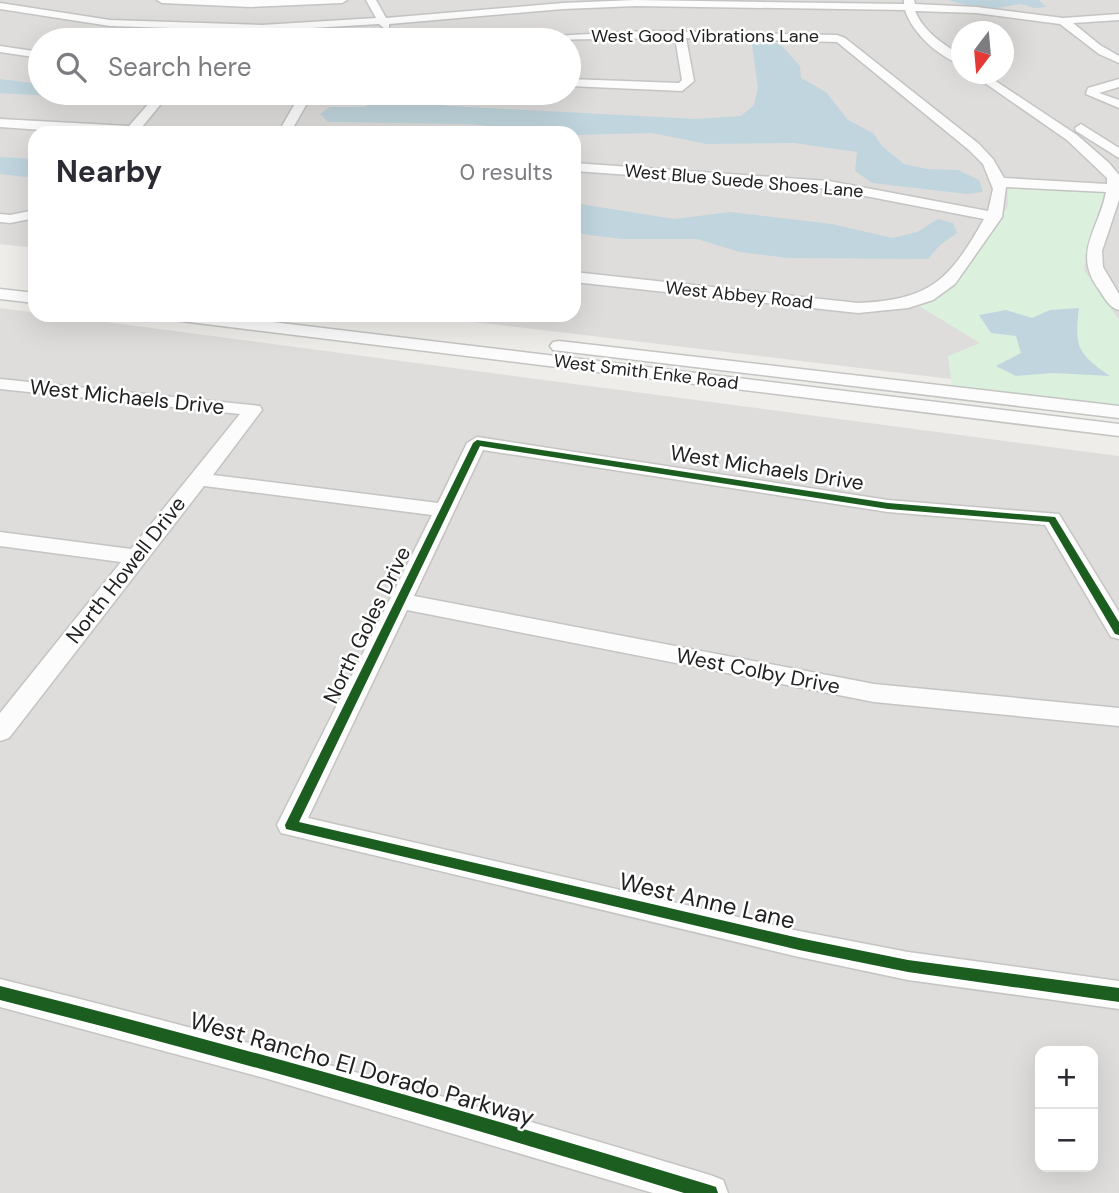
<!DOCTYPE html>
<meta charset="utf-8">
<style>
:root{--surface:#fff;--page:#f2f2f3;--text:#2b2b33;--muted:#7c7c81;--line:#e1e1e2}
body{margin:0;font-family:"DM Sans",sans-serif;background:var(--page);color:var(--text)}
.controls{position:absolute;right:21px;bottom:21px;display:grid;overflow:hidden;border-radius:14px;box-shadow:0 7px 28px #0002}
.controls button{width:63px;height:63px;display:grid;place-items:center;padding:0;border:0;border-bottom:2px solid var(--line);background:var(--surface);color:var(--text);font:35px sans-serif}
.compass{position:absolute;left:951px;top:21px;width:63px;height:63px;border-radius:50%;background:var(--surface);box-shadow:0 7px 28px #0002;rotate:196deg}
.list{margin:0;padding:0;list-style:none}
h2{display:flex;justify-content:space-between;align-items:center;height:91px;margin:0;padding:0 28px;font-size:30px}
h2 small{font-size:23px;font-weight:400;color:var(--muted)}
.icon{flex:none;width:38px;height:38px;fill:none;stroke:currentColor;stroke-width:2;stroke-linecap:round;stroke-linejoin:round}
.map{position:relative;flex:none;width:1119px;height:1193px;overflow:hidden}
.search{position:absolute;background:var(--surface);box-shadow:0 7px 28px #0002;left:28px;top:28px;width:553px;height:77px;display:flex;align-items:center;gap:18px;box-sizing:border-box;padding:0 24px;border-radius:38px;color:var(--muted);font-size:26px}
.panel{position:absolute;background:var(--surface);box-shadow:0 7px 28px #0002;left:28px;top:126px;width:553px;height:196px;border-radius:21px}
.map>svg:first-child{display:block}
.residential{fill:#dedddb;fill-rule:evenodd}
.park{fill:#dbf1dd}
.water{fill:#c0d5de}
.lines{fill:none;stroke-linecap:round;stroke-linejoin:round}
.minor-casing{stroke:#c4c4c2;stroke-width:3}
.minor{fill:#fcfcfc;fill-rule:evenodd}
.cycleway-casing{stroke:#fff;stroke-width:5}
.cycleway{fill:#1b5e20;fill-rule:evenodd}
.labels{text-anchor:middle;stroke-width:5;stroke-linejoin:round;paint-order:stroke}
.far-street-label{font-size:18px;fill:#212121;stroke:#fff}
.street-label{font-size:21px;fill:#212121;stroke:#fff}
.near-street-label{font-size:24px;fill:#212121;stroke:#fff}
</style>
<div class="map">
<svg width="1119" height="1193" viewBox="0 0 1119 1193">
<rect width="100%" height="100%" fill="#eeedea"/>
<!-- residential -->
<path class="residential" d="M0,0H1119V399L416,315H574V133H35V248L0,244ZM962,32H1004V74H962ZM40,40H569V93H40Z
M0,308L1119,456V1193H0ZM1040,1051H1093V1167H1040Z"/>
<!-- park -->
<path class="park" d="M1007,185L1106,192L1099,226L1087,250L1084,270L1119,320V405L952,387L948,356L980,343L919,306L954,287L1008,206Z"/>
<!-- water -->
<path class="water" d="M948,0H1039L1046,7L1034,8L1021,4L997,8L972,7Z
M764,41L781,45L800,66L801,78L826,92L848,120L873,133L882,146L904,164L927,169L958,170L979,180L983,192L967,194L872,183L855,171L857,152L794,143L707,144L652,133L574,135L470,124L328,122L320,114L330,107H365L385,93H420L433,103L449,106L696,119L741,116L754,105L758,87L752,45Z
M0,79L40,84V93H138L131,99L118,100L0,93Z
M0,157L35,159V178L0,174Z
M574,203L674,219L730,212L832,224L893,238L917,232L938,219L953,223L957,233L940,245L928,259L789,258L740,252L697,239H622L574,233Z
M1079,308C1074,348 1078,354 1110,376L1053,373L1016,376L996,366L1021,353L1016,336L991,333L979,315L1006,310L1032,318L1050,310Z"/>
<g class="lines">
<defs>
<path id="minor" d="M157,0H347L342,3L251,7L162,3Z
M366,0H376L386,18L563,3L635,0L904,4V0H914L915,4L976,7L1063,18L1119,14V20L1073,23L1100,45L1119,56V63L1099,54L1060,24L976,13L915,11C924,32 943,44 962,56V65C938,56 913,34 905,10L636,6L563,9L389,24V28L385,29L379,24L262,31L110,26L0,9V3L110,20L262,25L376,18Z
M647,31L837,35L845,38L979,144L993,159L1004,178L1107,184V178L1067,140L972,74H985L1077,135L1109,163L1119,175V200L1102,251L1103,267L1119,294V310C1110,308 1105,299 1100,291C1071,253 1099,230 1106,192L1006,187L1002,217L955,284L933,300L908,308L858,313L574,282V272L858,303C930,300 949,281 984,219L829,189L574,171V163L829,181L988,211L993,189L983,164L969,150L837,42L686,38L694,81L682,91L569,86V79L679,83L682,80L675,38L529,40L534,37Z
M0,46L40,52V58L0,52Z
M1119,79V87L1099,93L1119,100V108L1086,94L1088,88Z
M158,93H170L137,133H85L0,127V119L129,126Z
M301,93H313L290,133H278Z
M1081,124L1119,148V158L1076,131L1075,128Z
M35,210V218L10,223L0,222V214L10,215Z
M0,289L35,293V303L0,299Z
M165,315H215L1119,424V436L173,320Z
M559,341L1119,406V418L553,350L550,346L553,342Z
M0,379L260,406L262,410L213,475L438,503L467,443L477,437L888,500L1059,514L1119,612V639L1111,637L1045,525L888,512L483,450L414,596L874,684L1119,708V726L874,702L407,610L308,818L799,931L908,952L1119,981V1009L908,980L799,957L281,833L277,825L432,515L204,486L9,738L0,741V713L121,562L0,546V532L131,549L240,414L0,389Z
M0,979C239,1038 475,1104 710,1175L723,1180L728,1193H653L268,1079L0,1007Z"/>
</defs>
<!-- minor casing -->
<use href="#minor" class="minor-casing"/>
<!-- minor -->
<use href="#minor" class="minor"/>
<defs>
<path id="cycleway" d="M477,440L888,503L1055,517L1119,622V635L1115,634L1049,522L888,509L480,446L299,822L799,938L908,960L1119,988V1002L908,972L799,950L286,829L285,825L473,443Z
M0,986C239,1046 475,1113 710,1185L716,1187L718,1193H684C457,1123 230,1058 0,1000Z"/>
</defs>
<!-- cycleway casing -->
<use href="#cycleway" class="cycleway-casing"/>
<!-- cycleway -->
<use href="#cycleway" class="cycleway"/>
</g>
<g class="labels">
<!-- far-street labels -->
<g class="far-street-label">
<text x="705" y="42">West Good Vibrations Lane</text>
<text transform="translate(744 181) rotate(5)" y="6">West Blue Suede Shoes Lane</text>
<text transform="translate(739 295) rotate(6)" y="6">West Abbey Road</text>
<text transform="translate(646 372) rotate(7)" y="6">West Smith Enke Road</text>
</g>
<!-- street labels -->
<g class="street-label">
<text transform="translate(127 397) rotate(6)" y="7">West Michaels Drive</text>
<text transform="translate(767 468) rotate(9)" y="7">West Michaels Drive</text>
<text transform="translate(126 570) rotate(-52)" y="7">North Howell Drive</text>
<text transform="translate(367 625) rotate(-64)" y="7">North Goles Drive</text>
<text transform="translate(758 671) rotate(11)" y="7">West Colby Drive</text>
</g>
<!-- near-street labels -->
<g class="near-street-label">
<text transform="translate(707 901) rotate(13)" y="8">West Anne Lane</text>
<text transform="translate(362 1069) rotate(16)" y="8">West Rancho El Dorado Parkway</text>
</g>
</g>
</svg>
<div class="controls">
<button>+</button>
<button>−</button>
</div>
<svg class="compass" viewBox="-18 -18 36 36"><path d="M0-13l5 13h-10z" fill="#e53935"/><path d="M0 13l5-13h-10z" fill="#7c7c81"/></svg>
<div class="search"><svg class="icon" aria-label="search" viewBox="0 0 24 24"><circle cx="10" cy="10" r="6"/><path d="M15 15l6 6"/></svg>Search here</div>
<section class="panel">
<h2>Nearby<small>0 results</small></h2>
<ul class="list">
</ul>
</section>
</div>
